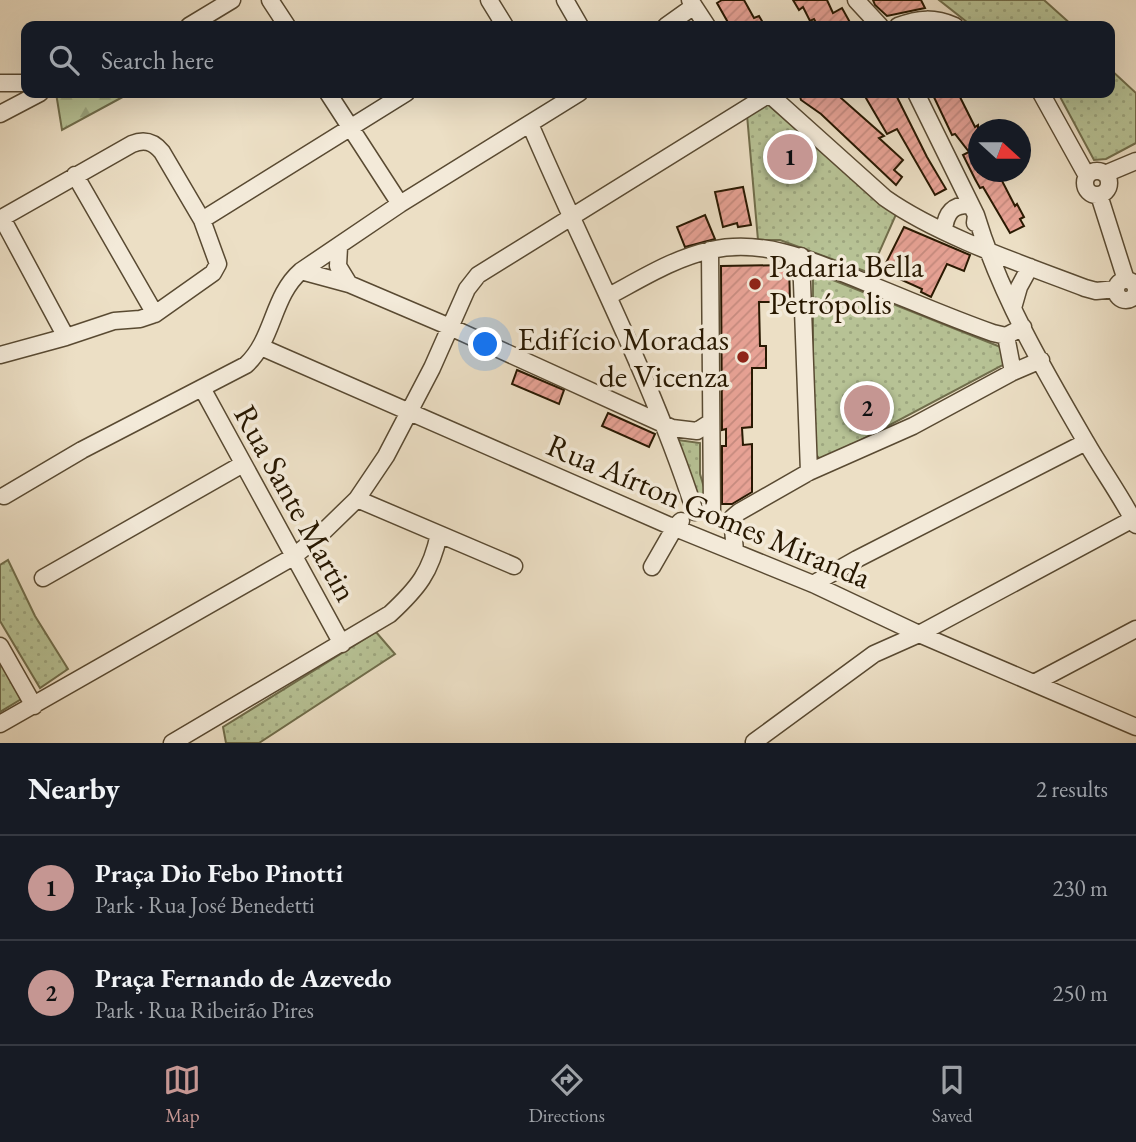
<!DOCTYPE html>
<meta charset="utf-8">
<style>
:root{--surface:#171b24;--page:#20242c;--text:#f1f3f6;--muted:#9ea1a6;--line:#363941;--accent:#c59692}
body{margin:0;font-family:"EB Garamond",serif;background:var(--page);color:var(--text)}
.compass{position:absolute;left:968px;top:119px;width:63px;height:63px;border-radius:50%;background:var(--surface);box-shadow:0 7px 28px #0002;rotate:111deg}
.you{position:absolute;left:486px;top:345px;width:24px;height:24px;margin:-18px;border:5px solid #fff;border-radius:50%;background:#1a73e8;box-shadow:0 0 0 10px #1a73e833}
.badge{display:grid;place-items:center;width:46px;height:46px;border-radius:50%;background:var(--accent);color:#111;font-size:23px;font-weight:700}
.pin{position:absolute;translate:-50% -50%;border:4px solid #fff;box-shadow:0 2px 7px #0006}
.list{margin:0;padding:0;list-style:none}
h2{display:flex;justify-content:space-between;align-items:center;height:91px;margin:0;padding:0 28px;font-size:30px}
h2 small{font-size:23px;font-weight:400;color:var(--muted)}
.list li{display:grid;grid-template-columns:46px 1fr auto;gap:21px;align-items:center;box-sizing:border-box;height:105px;padding:0 28px;border-top:2px solid var(--line)}
.list b{display:block;font-size:26px;white-space:nowrap}
.list p{margin:0;font-size:23px;white-space:nowrap;color:var(--muted)}
.list em{font-size:23px;font-style:normal;color:var(--muted)}
.icon{flex:none;width:38px;height:38px;fill:none;stroke:currentColor;stroke-width:2;stroke-linecap:round;stroke-linejoin:round}
.map{position:relative;flex:none;width:1136px;height:743px;overflow:hidden}
.search{position:absolute;background:var(--surface);box-shadow:0 7px 28px #0002;left:21px;right:21px;top:21px;height:77px;display:flex;align-items:center;gap:18px;box-sizing:border-box;padding:0 24px;border-radius:14px;color:var(--muted);font-size:26px}
.sheet{height:301px;background:var(--surface)}
nav{display:flex;justify-content:space-around;align-items:center;box-sizing:border-box;height:98px;border-top:2px solid var(--line);background:var(--surface);font-size:19px;color:var(--muted)}
nav a{display:grid;justify-items:center;gap:4px}
nav .on{color:var(--accent)}
.map>svg:first-child{display:block}
.forest{fill:url(#forest-firs);stroke:#706d4b;stroke-width:2}
.park{fill:url(#park-dots);stroke:#706d4b;stroke-width:2}
.building{fill:url(#building-hatch);stroke:#281801;stroke-width:2}
.lines{fill:none;stroke-linecap:round;stroke-linejoin:round}
.minor-casing{stroke:#594a32;stroke-width:19}
.minor{stroke:#f3ead9;stroke-width:16}
.poi-dot{fill:#8f2418;stroke:#f3ead9;stroke-width:2.5}
.labels{text-anchor:middle;stroke-width:7;stroke-linejoin:round;paint-order:stroke}
.poi-label{font-size:32px;fill:#281801;stroke:#f3ead9;text-anchor:start}
.street-label{font-size:32px;fill:#281801;stroke:#f3ead9}
</style>
<div class="map">
<svg width="1136" height="743" viewBox="0 0 1136 743">
<defs>
<pattern id="forest-firs" width="22" height="20" patternUnits="userSpaceOnUse" patternTransform="scale(1.75)"><rect width="22" height="20" fill="#b7c295"/><path d="M5 1l3.5 6h-7zM16 11l3.5 6h-7z" fill="#9da67f"/></pattern>
<pattern id="park-dots" width="8" height="8" patternUnits="userSpaceOnUse" patternTransform="scale(1.75)"><rect width="8" height="8" fill="#b7c295"/><path d="M2 2h.1M6 6h.1" fill="none" stroke="#9da67f" stroke-width="1.8" stroke-linecap="round"/></pattern>
<pattern id="building-hatch" width="6" height="6" patternUnits="userSpaceOnUse" patternTransform="scale(1.75)"><rect width="6" height="6" fill="#e7a295"/><path d="M-1 1l2-2M0 6l6-6M5 7l2-2" fill="none" stroke="#c68b7f"/></pattern>
</defs>
<rect width="100%" height="100%" fill="#ecdfc5"/>
<filter id="stains"><feTurbulence type="fractalNoise" baseFrequency=".00286" numOctaves="4"/><feColorMatrix values="0 0 0 0 .2 0 0 0 0 .09 0 0 0 0 .02 0 0 0 .5 -.17"/></filter>
<radialGradient id="worn" r=".72"><stop offset=".6" stop-color="#630" stop-opacity="0"/><stop offset="1" stop-color="#630" stop-opacity=".3"/></radialGradient>
<!-- forest -->
<path class="forest" d="M56,93H130L62,130Z"/>
<!-- park -->
<path class="park" d="M939,0H1044L1073,26H972Z
M1110,69L1136,93V143L1106,159L1094,160L1058,93H1110Z
M766,103L880,199L898,210L870,273L780,240H758L747,115Z
M813,272L1003,348V365L822,461L813,452Z
M678,440L700,443V474L709,504L696,506L690,472L679,454Z
M8,560L35,616L68,669L40,688L0,621V565Z
M376,632L395,654L259,743H226L223,727Z
M0,659L23,698L0,712Z"/>
<!-- building -->
<path class="building" d="M722,0H744L754,18L759,16L765,26H730L717,3Z
M793,0H827L833,13L842,8L852,26H818L814,19L810,21L803,7L799,10Z
M873,0H921L925,8L887,16L875,5Z
M799,93H850L841,98L884,136L879,138L903,160L894,170L902,177L896,185L821,114L801,100Z
M863,93H895L927,157L946,189L935,195L897,129L887,134Z
M932,93H958L975,127L978,125V172H1010L1000,177L1015,206L1017,204L1024,217L1020,219L1024,226L1010,233L983,187L980,188L975,179L963,155L969,152L955,134L952,135Z
M743,187L751,225L738,227L737,223L723,227L715,192Z
M705,215L715,239L685,247L677,227Z
M904,227L970,255L964,271L947,264L931,297L921,292L922,289L882,271Z
M789,265L790,302H759L760,346H766V368H752V427L742,428L743,445L752,444V492L732,504H722V446H726V429L722,430L721,266Z
M517,370L564,390L559,404L512,384Z
M608,413L655,434L649,447L602,426Z"/>
<g class="lines">
<defs>
<path id="minor" d="M270,0L287,26
M489,0L505,26
M565,0L580,26
M690,0L707,26
M856,0L880,26
M189,26L232,0
M666,26L694,6
M898,26C919,18 934,17 955,26
M0,83H26
M328,93L400,204
M768,93L885,198C939,236 1022,264 1085,288L1096,291L1116,289
M916,93L976,215L975,223
M1041,93L1087,176
M0,114L40,93
M530,124C585,253 652,378 695,512
M1085 183a12 12 0 1 1 24 0a12 12 0 1 1-24 0Z
M1105,174L1136,161
M75,175L155,314
M1099,195L1126,280
M976,215C1000,295 1044,370 1086,442C1102,470 1121,496 1136,525
M2,218L66,337
M0,219L132,144C144,139 153,141 162,152L202,220L218,264L213,273L155,314L140,319L114,321L66,337L0,355
M202,220L406,93
M944,230C946,212 953,204 971,205
M339,247L338,266L349,284
M710,250L712,512
M801,256L809,472
M301,271L349,284L450,327L672,428L697,431L711,422
M1116 290a10 10 0 1 1 20 0a10 10 0 1 1-20 0Z
M609,296C641,279 674,258 711,250C768,237 822,265 874,286C914,302 953,319 993,333L1006,336L1023,327
M1013,308L1019,287L1030,267
M1006,336L1013,372
M261,347L668,525L813,584L919,634L1136,727
M202,388L342,644
M4,496L82,450L246,365C274,339 272,296 301,271L400,204L579,93
M357,499L514,566
M732,518L739,512L809,472L913,426L1013,372L1041,360
M732,518L735,551
M652,567L675,527L681,521
M43,578L243,464
M813,584L857,559L1086,442
M0,646L34,706
M1034,683L1136,629
M0,724L293,557L321,534L357,499L386,456L432,368L467,289L478,275L771,93
M754,742L874,654L919,634L1133,519
M172,743L390,614C418,588 431,572 439,534"/>
</defs>
<!-- minor casing -->
<use href="#minor" class="minor-casing"/>
<!-- minor -->
<use href="#minor" class="minor"/>
</g>
<!-- markers -->
<g class="poi-dot">
<circle cx="755" cy="284" r="7"/>
<circle cx="743" cy="357" r="7"/>
</g>
<g class="labels">
<!-- poi labels -->
<g class="poi-label">
<text x="769" y="277">Padaria Bella<tspan x="769" dy="37">Petrópolis</tspan></text>
<text x="729" y="350" text-anchor="end">Edifício Moradas<tspan x="729" dy="37">de Vicenza</tspan></text>
</g>
<!-- street labels -->
<g class="street-label">
<text transform="translate(296 503) rotate(61)" y="11">Rua Sante Martin</text>
<text transform="translate(709 511) rotate(23)" y="11">Rua Aírton Gomes Miranda</text>
</g>
</g>
<rect width="100%" height="100%" filter="url(#stains)"/>
<rect width="100%" height="100%" fill="url(#worn)"/>
</svg>
<svg class="compass" viewBox="-18 -18 36 36"><path d="M0-13l5 13h-10z" fill="#e53935"/><path d="M0 13l5-13h-10z" fill="#9ea1a6"/></svg>
<div class="you"></div>
<div class="pin badge" style="left:790px;top:157px">1</div>
<div class="pin badge" style="left:867px;top:408px">2</div>
<div class="search"><svg class="icon" aria-label="search" viewBox="0 0 24 24"><circle cx="10" cy="10" r="6"/><path d="M15 15l6 6"/></svg>Search here</div>
</div>
<section class="sheet">
<h2>Nearby<small>2 results</small></h2>
<ul class="list">
<li><span class="badge">1</span><div><b>Praça Dio Febo Pinotti</b><p>Park · Rua José Benedetti</p></div><em>230 m</em></li>
<li><span class="badge">2</span><div><b>Praça Fernando de Azevedo</b><p>Park · Rua Ribeirão Pires</p></div><em>250 m</em></li>
</ul>
</section>
<nav>
<a class="on"><svg class="icon" aria-label="map" viewBox="0 0 24 24"><path d="M3 6l6-2 6 2 6-2v14l-6 2-6-2-6 2zM9 4v14M15 6v14"/></svg>Map</a>
<a><svg class="icon" aria-label="directions" viewBox="0 0 24 24"><path d="M12 3l9 9-9 9-9-9zM9 14v-3h6M13 9l2 2-2 2"/></svg>Directions</a>
<a><svg class="icon" aria-label="saved" viewBox="0 0 24 24"><path d="M7 4h10v16l-5-4-5 4z"/></svg>Saved</a>
</nav>
